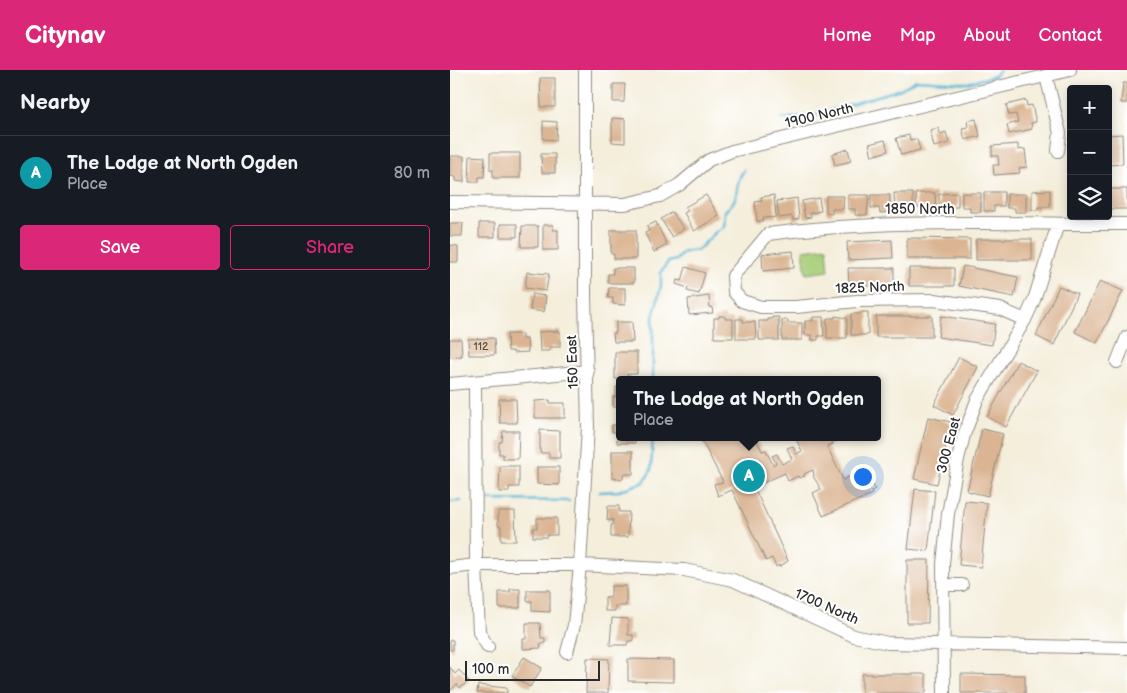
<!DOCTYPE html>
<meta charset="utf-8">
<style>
:root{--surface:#171b24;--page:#20242c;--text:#f1f3f6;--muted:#9ea1a6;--line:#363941;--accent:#db2777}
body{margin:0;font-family:"Balsamiq Sans",sans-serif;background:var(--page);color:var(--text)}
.controls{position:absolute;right:15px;top:15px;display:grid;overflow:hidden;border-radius:5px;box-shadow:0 2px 12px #0003}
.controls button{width:45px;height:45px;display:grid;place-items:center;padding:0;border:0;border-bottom:1px solid var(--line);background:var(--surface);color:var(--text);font:25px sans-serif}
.scale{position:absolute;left:15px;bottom:12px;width:135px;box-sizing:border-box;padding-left:5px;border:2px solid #2b2b2b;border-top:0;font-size:14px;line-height:18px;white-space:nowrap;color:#2b2b2b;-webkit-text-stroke:4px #fff;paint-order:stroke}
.you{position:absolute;left:412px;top:406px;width:18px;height:18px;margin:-12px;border:4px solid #fff;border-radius:50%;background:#1a73e8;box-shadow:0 0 0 8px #1a73e833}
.badge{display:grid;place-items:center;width:32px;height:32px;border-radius:50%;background:var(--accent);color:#fff;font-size:16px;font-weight:700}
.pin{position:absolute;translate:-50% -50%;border:2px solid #fff;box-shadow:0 1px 5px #0006}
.popup{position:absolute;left:166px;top:306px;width:265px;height:65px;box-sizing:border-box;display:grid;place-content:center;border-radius:5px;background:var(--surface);filter:drop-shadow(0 1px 4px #0005);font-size:16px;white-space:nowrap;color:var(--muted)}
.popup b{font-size:19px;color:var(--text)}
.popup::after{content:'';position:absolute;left:50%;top:100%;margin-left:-10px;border:10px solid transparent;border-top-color:var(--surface)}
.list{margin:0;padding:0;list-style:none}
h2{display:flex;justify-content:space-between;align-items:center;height:65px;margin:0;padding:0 20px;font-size:21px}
h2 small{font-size:16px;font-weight:400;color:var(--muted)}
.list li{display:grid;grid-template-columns:32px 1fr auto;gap:15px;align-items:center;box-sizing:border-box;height:75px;padding:0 20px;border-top:1px solid var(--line)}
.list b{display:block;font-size:19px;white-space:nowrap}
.list p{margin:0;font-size:16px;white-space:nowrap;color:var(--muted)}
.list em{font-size:16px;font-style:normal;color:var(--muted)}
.actions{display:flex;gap:10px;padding:15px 20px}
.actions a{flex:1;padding:11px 0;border:1px solid var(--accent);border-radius:5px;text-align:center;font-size:18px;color:var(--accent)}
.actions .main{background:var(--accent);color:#fff}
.icon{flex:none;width:28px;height:28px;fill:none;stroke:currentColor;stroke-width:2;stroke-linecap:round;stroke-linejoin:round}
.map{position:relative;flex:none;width:677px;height:623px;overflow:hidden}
header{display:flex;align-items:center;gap:30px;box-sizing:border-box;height:70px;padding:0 25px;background:var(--accent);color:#fff}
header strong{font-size:24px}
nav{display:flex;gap:28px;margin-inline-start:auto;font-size:18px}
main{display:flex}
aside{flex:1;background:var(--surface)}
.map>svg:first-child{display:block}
.pitch{fill:#a7ce79;stroke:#697c52}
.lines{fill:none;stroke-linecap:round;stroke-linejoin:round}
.stream{stroke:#56b6d5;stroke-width:2.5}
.building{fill:#dbb593}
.minor-casing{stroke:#908c83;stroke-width:14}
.minor{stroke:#fff;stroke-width:12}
.labels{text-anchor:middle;stroke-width:4;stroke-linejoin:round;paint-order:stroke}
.number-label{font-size:11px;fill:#574e45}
.street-label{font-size:14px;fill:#2b2b2b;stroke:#fff}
</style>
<header>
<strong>Citynav</strong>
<nav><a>Home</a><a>Map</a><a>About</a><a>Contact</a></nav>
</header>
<main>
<aside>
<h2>Nearby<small></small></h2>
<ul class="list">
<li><span class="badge" style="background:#0f9aa8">A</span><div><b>The Lodge at North Ogden</b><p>Place</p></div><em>80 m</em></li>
</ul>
<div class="actions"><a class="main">Save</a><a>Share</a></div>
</aside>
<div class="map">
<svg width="677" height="623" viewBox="0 0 677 623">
<rect width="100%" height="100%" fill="#fff"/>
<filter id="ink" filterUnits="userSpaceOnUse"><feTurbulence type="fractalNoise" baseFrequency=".02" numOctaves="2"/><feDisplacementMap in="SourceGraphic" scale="10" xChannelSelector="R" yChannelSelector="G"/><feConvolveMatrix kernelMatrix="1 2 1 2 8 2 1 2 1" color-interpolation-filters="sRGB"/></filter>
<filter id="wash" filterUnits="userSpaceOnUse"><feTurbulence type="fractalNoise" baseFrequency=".0096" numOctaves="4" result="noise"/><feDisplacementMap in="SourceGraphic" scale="20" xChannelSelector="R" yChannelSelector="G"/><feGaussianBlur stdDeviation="1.12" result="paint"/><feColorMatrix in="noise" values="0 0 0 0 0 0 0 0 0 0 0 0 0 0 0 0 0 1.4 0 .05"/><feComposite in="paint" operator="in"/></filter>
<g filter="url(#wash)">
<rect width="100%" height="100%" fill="#f4eedb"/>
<!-- pitch -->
<path class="pitch" d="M377,177L379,201L356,204L353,180Z"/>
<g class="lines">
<!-- stream -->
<path class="stream" d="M331,49L365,45L451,19L466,10L517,13L544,6L550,0
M203,310V248L211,216V202L218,192L226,190L234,182L248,180L268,160L274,157L275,141C294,125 281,118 294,100
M150,422L169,421L194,412L201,400L203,367
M39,430L119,431
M0,432L11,431"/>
</g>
<g id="blocks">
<!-- building -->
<path class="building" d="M90,8H105V37H91Z
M673,13H677V33H671Z
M163,14H175L174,32H163Z
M576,30L577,36L582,35L586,52L581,53L582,59L559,64L557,55L568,52L566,44L559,45L556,35Z
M162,48L175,49V73L162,72Z
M526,49L530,66L515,70L512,58L518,57L517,51Z
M93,51L107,52L106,70L93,69Z
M489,58L490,64L496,62L499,73L484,77L480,60Z
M672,64L673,94L658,95V65Z
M459,65L460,70L467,69L470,80L451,85L446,68Z
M435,70L438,81L422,86L419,74Z
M568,74V80L575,79L577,97L569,98L570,103L544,105L543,95H549L548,86H542V76Z
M398,79L401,91L385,95L382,84Z
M40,83H70V108H43V100H40Z
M91,84H105V103H92Z
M0,86H14V112L5,111V107L0,106Z
M20,86L35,87L34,107H29V112H19Z
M658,119H677V139H658Z
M600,120V137H588V140H582V121Z
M534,122H554V136H544V141H534Z
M444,123H463V137H454V142H445Z
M466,123H485L486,141L475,142V137H466Z
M508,123V137H500V140H489V124Z
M512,123H531V142H520V137H512Z
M557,124H576V142H565V138H557Z
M256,125L269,146L244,161L234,143L238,141L235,137Z
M324,125L326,147L313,148V151H307L305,132L312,131L311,127Z
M398,125H419L417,145H405V139H398Z
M421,125H440V142L430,143L429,138H421Z
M376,126H394L393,139H382V144L376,143Z
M347,128L349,149L343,150L342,146L329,148L327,131Z
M369,128L371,141L360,143L361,147L355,148L352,131Z
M222,142L234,159L222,167L211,149Z
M206,152L217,175L204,182L195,163L199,161L197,156Z
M0,153H13L12,166H0Z
M29,153H45V167H29Z
M50,154H67V167H50Z
M93,155H103V160H108V180H93Z
M72,156H88V177H71Z
M161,160H186V189H164V184H161Z
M457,168L520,169V189H457Z
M526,169H582V190H526Z
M442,170L443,188L398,190L397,172Z
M0,175L8,176V192H0Z
M343,181L344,198L313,201L312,184Z
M513,196L568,207L564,227L509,216Z
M236,197L255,203L249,224L237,221L238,218L226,214L227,210L232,211Z
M163,198H184V213H158V204H163Z
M398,198H444V216H399Z
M459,198H504V216H459Z
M77,202L99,204L96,221L75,218Z
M650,211L673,221L647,273L625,262Z
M609,216L627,224L604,275L586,266Z
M159,218H175V235L163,234V228H158Z
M82,224L96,226L94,242L80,240Z
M259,226L260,238L262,237L263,243L239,245L238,229Z
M412,242H418V265H401V244H409Z
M269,246H275V249H283V268H264V248H269Z
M385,246L397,248V268H377V248H385Z
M426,246H482V267H426Z
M491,246L545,254L542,275L488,267Z
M322,247H329V270H309V251H318V249H322Z
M363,247H373L374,266H368V270H362V265H355V251H363Z
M286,249H293V252H305L306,269H286Z
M332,250H338V253H352V270H332Z
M166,252H182L183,272H164L163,263H166Z
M110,261V277H100V281H90L89,262Z
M57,264H72V269H77L78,282L63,283V281H58Z
M44,268L45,285H19L18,269Z
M0,269H11L12,286L0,287Z
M165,282H187V304H177V309H165Z
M509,287L528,297L503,345L484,335Z
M568,291L587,301L556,357L537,347Z
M166,317H170V337H163V327H166Z
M49,329H66L67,353H50Z
M100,330V333H115V348H85V331Z
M478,347L501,352L487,414L464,409Z
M162,355H170V367H185V373H167V362H162Z
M532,359L553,364L538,426L517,421Z
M90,360L110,361V388H99V383H90Z
M53,361H69L68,389H53V384H49V372H52Z
M250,367H305L312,381L316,380L323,395L326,393L322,386L327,384L332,394L342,389L337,378L343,376L346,384L352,381L346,369L347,367H373L374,370L380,367L383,374L377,376L393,410L410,401L411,403L416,401L425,419L421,421L422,424L373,446L363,423L371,419L363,406L364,405L363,400L354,404L355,406L349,408L348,406L338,411L335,403L304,417L338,491L329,497V495L326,497L322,488L316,491L282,420L268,426L264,414L273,412Z
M162,381H183V404H173V409L162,408Z
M50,396H69V417H59V422H49Z
M87,397H109V415L87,414Z
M465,419L485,421L478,481L458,479Z
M515,431L537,433L531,497L509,495Z
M158,436H169V442H179L178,467H161V455H163V450H157Z
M48,441H65L66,471H51V456H48Z
M87,448H107V465H97V467H83V458H87Z
M457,490H479L478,553H457Z
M161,516H176V536H165V541H155V527H161Z
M60,519H70V538H49V522H60Z
M77,520H100V542L82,541V531H77Z
M162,548L178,549V565H183V571H178L177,575H160Z
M76,553H90L91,568H95V573L90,574L91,578L73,579V569H76Z
M0,570H3V580H0Z
M74,587L92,598L80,617L62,606Z
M137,588L159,589L158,623H136Z
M178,589L224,590V612L178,611Z
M0,597L5,604L9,600L19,611L10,618L7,614L0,621Z
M412,604H476V623H412Z
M511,604L575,605V623H511Z
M28,615L57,618V623H27Z"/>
</g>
</g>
<g filter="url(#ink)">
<use href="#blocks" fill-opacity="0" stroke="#908c83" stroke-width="1"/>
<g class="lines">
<defs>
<path id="minor" d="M596,6L610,63L608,81
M0,132L175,134L210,126L229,115L259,90L282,81L620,0
M575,250L550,239L484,230L407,231L346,237H311L292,231L284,222L283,206L318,164C437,148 557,154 677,154
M667,292L677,267
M25,313L26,495L29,562L38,577
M0,314L138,301
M0,498L26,495H130L234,500L283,510L404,566L438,573L677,578
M494,515H512
M117,582L124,555L130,495L138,357L135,226V0
M494,623L493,494L498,444L508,389L514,365L527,330L575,250L584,230L608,154"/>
</defs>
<!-- minor casing -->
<use href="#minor" class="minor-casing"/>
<!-- minor -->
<use href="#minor" class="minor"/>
</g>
</g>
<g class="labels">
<!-- number labels -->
<g class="number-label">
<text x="31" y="280">112</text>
</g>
<!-- street labels -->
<g class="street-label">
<text transform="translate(369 45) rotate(-13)" y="5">1900 North</text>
<text x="470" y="144">1850 North</text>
<text transform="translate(420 217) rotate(-2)" y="5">1825 North</text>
<text transform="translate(122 292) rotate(-92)" y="5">150 East</text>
<text transform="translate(498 375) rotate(-75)" y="5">300 East</text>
<text transform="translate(377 536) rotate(24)" y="5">1700 North</text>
</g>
</g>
</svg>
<div class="controls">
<button>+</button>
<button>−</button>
<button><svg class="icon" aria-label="layers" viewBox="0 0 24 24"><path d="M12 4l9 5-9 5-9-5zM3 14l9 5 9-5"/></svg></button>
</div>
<div class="scale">100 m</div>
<div class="you"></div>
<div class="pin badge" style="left:299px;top:406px;background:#0f9aa8">A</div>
<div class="popup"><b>The Lodge at North Ogden</b>Place</div>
</div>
</main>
